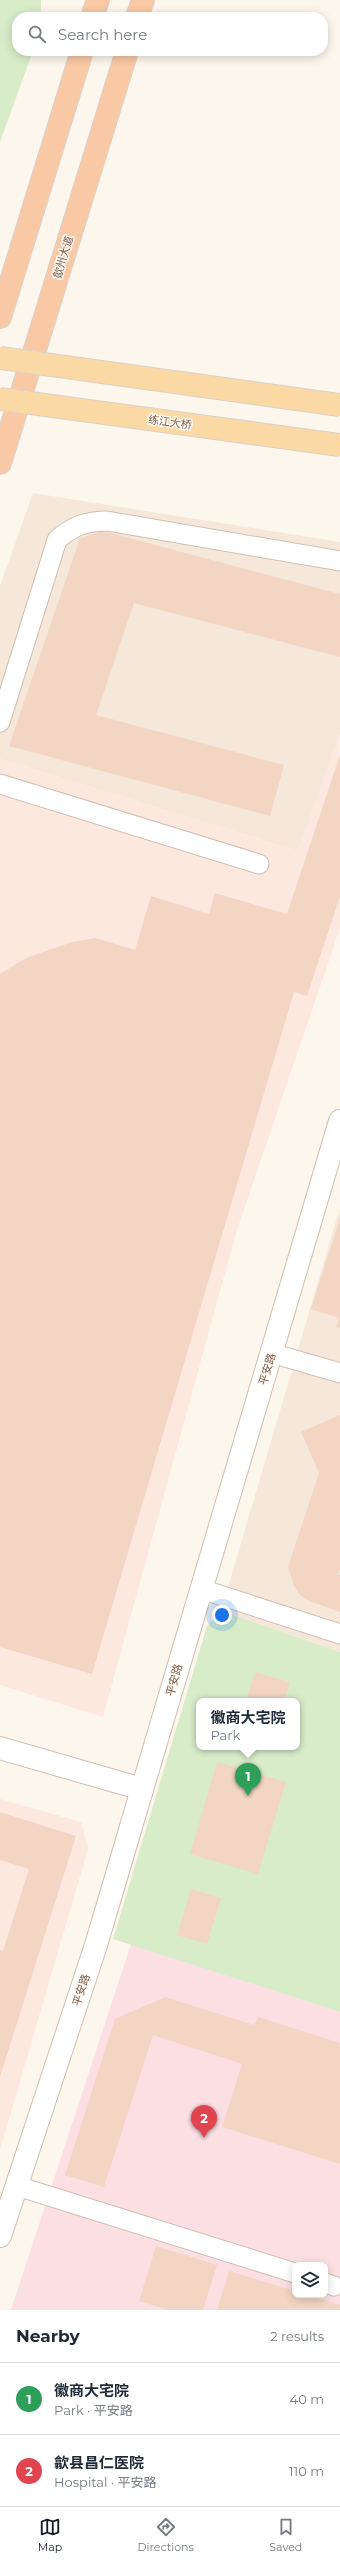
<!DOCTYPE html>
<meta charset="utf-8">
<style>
:root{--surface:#fff;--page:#f2f2f3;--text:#1f2937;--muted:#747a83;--line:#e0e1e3;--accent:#111827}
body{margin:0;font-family:Montserrat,"Noto Sans SC",sans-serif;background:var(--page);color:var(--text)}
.controls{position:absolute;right:12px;bottom:12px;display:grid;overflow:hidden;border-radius:8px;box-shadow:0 2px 10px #0003}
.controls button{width:36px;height:36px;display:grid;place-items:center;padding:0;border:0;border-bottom:1px solid var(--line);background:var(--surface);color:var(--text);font:20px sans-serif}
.you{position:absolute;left:222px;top:1615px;width:14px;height:14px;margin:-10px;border:3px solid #fff;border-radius:50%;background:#1a73e8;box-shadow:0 0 0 6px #1a73e833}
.badge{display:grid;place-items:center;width:26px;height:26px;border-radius:50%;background:var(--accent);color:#fff;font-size:13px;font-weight:700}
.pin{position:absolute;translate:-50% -33px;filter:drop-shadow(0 1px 2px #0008)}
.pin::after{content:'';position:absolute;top:21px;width:14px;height:12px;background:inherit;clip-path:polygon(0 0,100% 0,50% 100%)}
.popup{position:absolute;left:196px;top:1698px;width:104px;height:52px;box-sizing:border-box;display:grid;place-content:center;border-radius:8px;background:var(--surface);filter:drop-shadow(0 1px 3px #0005);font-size:13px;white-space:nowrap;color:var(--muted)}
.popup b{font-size:15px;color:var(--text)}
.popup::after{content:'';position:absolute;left:50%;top:100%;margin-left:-8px;border:8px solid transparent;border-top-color:var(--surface)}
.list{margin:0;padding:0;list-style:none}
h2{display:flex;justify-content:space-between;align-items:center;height:52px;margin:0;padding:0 16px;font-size:17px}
h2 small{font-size:13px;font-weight:400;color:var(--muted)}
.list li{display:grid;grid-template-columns:26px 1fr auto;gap:12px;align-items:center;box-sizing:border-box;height:72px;padding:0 16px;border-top:1px solid var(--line)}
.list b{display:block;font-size:15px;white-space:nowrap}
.list p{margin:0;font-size:13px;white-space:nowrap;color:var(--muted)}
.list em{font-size:13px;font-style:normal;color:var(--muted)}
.icon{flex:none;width:22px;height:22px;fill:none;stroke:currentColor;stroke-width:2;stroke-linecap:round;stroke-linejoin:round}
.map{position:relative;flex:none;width:340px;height:2310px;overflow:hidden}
.search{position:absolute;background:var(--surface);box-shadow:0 2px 10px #0003;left:12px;right:12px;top:12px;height:44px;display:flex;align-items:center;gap:10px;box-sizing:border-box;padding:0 14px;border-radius:16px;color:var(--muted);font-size:15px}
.sheet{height:196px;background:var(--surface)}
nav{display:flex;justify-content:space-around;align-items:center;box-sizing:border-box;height:56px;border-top:1px solid var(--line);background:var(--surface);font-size:11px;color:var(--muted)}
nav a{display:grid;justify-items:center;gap:2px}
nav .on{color:var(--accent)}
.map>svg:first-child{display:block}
.residential{fill:#f5e8da}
.commercial{fill:#fde8e0}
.medical{fill:#fbdfe3;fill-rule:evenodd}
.green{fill:#d8ecc9;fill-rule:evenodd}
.building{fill:#f3d5c3}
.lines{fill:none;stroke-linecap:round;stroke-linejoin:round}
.service-casing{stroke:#d1beb0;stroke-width:21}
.minor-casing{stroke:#d1beb0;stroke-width:24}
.tertiary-casing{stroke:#d1beb0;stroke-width:24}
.trunk-casing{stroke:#dad1cd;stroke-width:24}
.service{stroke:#fff;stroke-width:19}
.minor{stroke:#fff;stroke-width:22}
.tertiary{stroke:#fff;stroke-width:22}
.trunk{stroke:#f9c8a4;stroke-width:22}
.primary-bridge-casing{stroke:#dad1cd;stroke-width:24;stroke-linecap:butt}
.primary-bridge{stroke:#fbd9a5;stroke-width:22}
.labels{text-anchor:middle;stroke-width:3;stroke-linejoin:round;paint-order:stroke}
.street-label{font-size:11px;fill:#7a5c4d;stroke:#fffaf3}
</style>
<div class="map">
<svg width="340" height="2310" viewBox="0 0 340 2310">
<rect width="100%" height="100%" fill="#fdf6ec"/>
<!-- residential -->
<path class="residential" d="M33,493L340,542V734L298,851L0,759V586Z
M340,1207V1652L221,1611Z"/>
<!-- commercial -->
<path class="commercial" d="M339,734L340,928L236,1233L103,1717L0,1685V759L298,851Z
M0,1799L81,1822L88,1849L0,2150Z"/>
<!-- medical -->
<path class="medical" d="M131,1944L340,2012V2310H11ZM295,2265H325V2295H295Z"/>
<!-- green -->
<path class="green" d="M0,0H41V17H17V51H33L0,142Z
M221,1611L340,1652V2012L113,1939L207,1626ZM199,1701H297V1747H199Z"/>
<!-- building -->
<path class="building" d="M103,531L340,594V657L134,603L96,715L284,765L270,816L9,746L80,538Z
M340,755V896L307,996L294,992L92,1674L0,1647V974L26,958L72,942L95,938L135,950L151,896L209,914L215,893L287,914Z
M340,1218V1328L336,1327L339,1318L311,1309Z
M340,1415V1569L338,1575H340V1612L309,1601L300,1595L294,1586L288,1567L319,1473L301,1432Z
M255,1672L290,1682L284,1701H246Z
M217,1762L286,1782L258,1874L190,1854Z
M0,1812L76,1836L0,2077V1950L3,1951L29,1869L0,1860Z
M191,1889L221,1898L207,1944L177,1935Z
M165,1997L254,2025L258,2017L340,2043V2164L222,2127L242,2064L153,2035L104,2187L65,2175L115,2019Z
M156,2246L217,2265L203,2310H169L139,2301Z
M229,2271L295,2291V2295H307L340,2305V2310H217Z"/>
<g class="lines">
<defs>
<path id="service" d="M0,722L57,540C72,526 87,521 107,521L340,561
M0,784L259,864
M271,1353L340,1373
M201,1589L340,1634
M17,2186L295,2273
M325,2283L334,2286"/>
<path id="minor" d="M0,1748L142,1789"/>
<path id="tertiary" d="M0,2236L96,1945L340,1121"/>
<path id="trunk" d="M92,17L98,0
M137,17L143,0
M0,317L82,51
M0,463L127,51"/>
</defs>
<!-- service casing -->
<use href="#service" class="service-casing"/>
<!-- minor casing -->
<use href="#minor" class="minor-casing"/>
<!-- tertiary casing -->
<use href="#tertiary" class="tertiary-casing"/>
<!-- trunk casing -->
<use href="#trunk" class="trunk-casing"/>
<!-- service -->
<use href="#service" class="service"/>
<!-- minor -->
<use href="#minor" class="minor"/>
<!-- tertiary -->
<use href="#tertiary" class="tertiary"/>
<!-- trunk -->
<use href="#trunk" class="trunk"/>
<defs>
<path id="primary-bridge" d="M0,358L340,405
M0,399L340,445"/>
</defs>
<!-- primary-bridge casing -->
<use href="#primary-bridge" class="primary-bridge-casing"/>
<!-- primary-bridge -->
<use href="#primary-bridge" class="primary-bridge"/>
</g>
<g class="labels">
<!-- street labels -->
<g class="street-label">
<text transform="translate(63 257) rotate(-73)" y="4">歙州大道</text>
<text transform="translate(170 422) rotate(8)" y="4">练江大桥</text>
<text transform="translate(267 1369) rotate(-73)" y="4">平安路</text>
<text transform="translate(174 1680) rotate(-74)" y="4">平安路</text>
<text transform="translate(81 1990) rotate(-72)" y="4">平安路</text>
</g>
</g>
</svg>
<div class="controls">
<button><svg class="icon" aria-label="layers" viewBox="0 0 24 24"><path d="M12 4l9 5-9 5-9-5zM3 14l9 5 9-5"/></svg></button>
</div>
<div class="you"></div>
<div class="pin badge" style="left:248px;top:1796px;background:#2e9e5b">1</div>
<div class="popup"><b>徽商大宅院</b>Park</div>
<div class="pin badge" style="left:204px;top:2138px;background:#e0444e">2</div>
<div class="search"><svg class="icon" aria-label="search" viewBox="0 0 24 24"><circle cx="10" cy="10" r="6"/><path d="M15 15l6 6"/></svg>Search here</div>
</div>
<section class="sheet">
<h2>Nearby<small>2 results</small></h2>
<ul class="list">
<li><span class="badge" style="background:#2e9e5b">1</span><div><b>徽商大宅院</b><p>Park · 平安路</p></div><em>40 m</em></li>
<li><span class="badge" style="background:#e0444e">2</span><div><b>歙县昌仁医院</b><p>Hospital · 平安路</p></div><em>110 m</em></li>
</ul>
</section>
<nav>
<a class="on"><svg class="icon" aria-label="map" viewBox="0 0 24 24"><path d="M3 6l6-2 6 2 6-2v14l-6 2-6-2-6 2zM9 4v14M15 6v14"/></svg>Map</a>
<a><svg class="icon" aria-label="directions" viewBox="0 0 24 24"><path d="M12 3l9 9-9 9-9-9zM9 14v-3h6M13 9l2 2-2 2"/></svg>Directions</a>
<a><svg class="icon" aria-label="saved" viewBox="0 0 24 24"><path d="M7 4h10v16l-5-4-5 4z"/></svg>Saved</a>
</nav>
